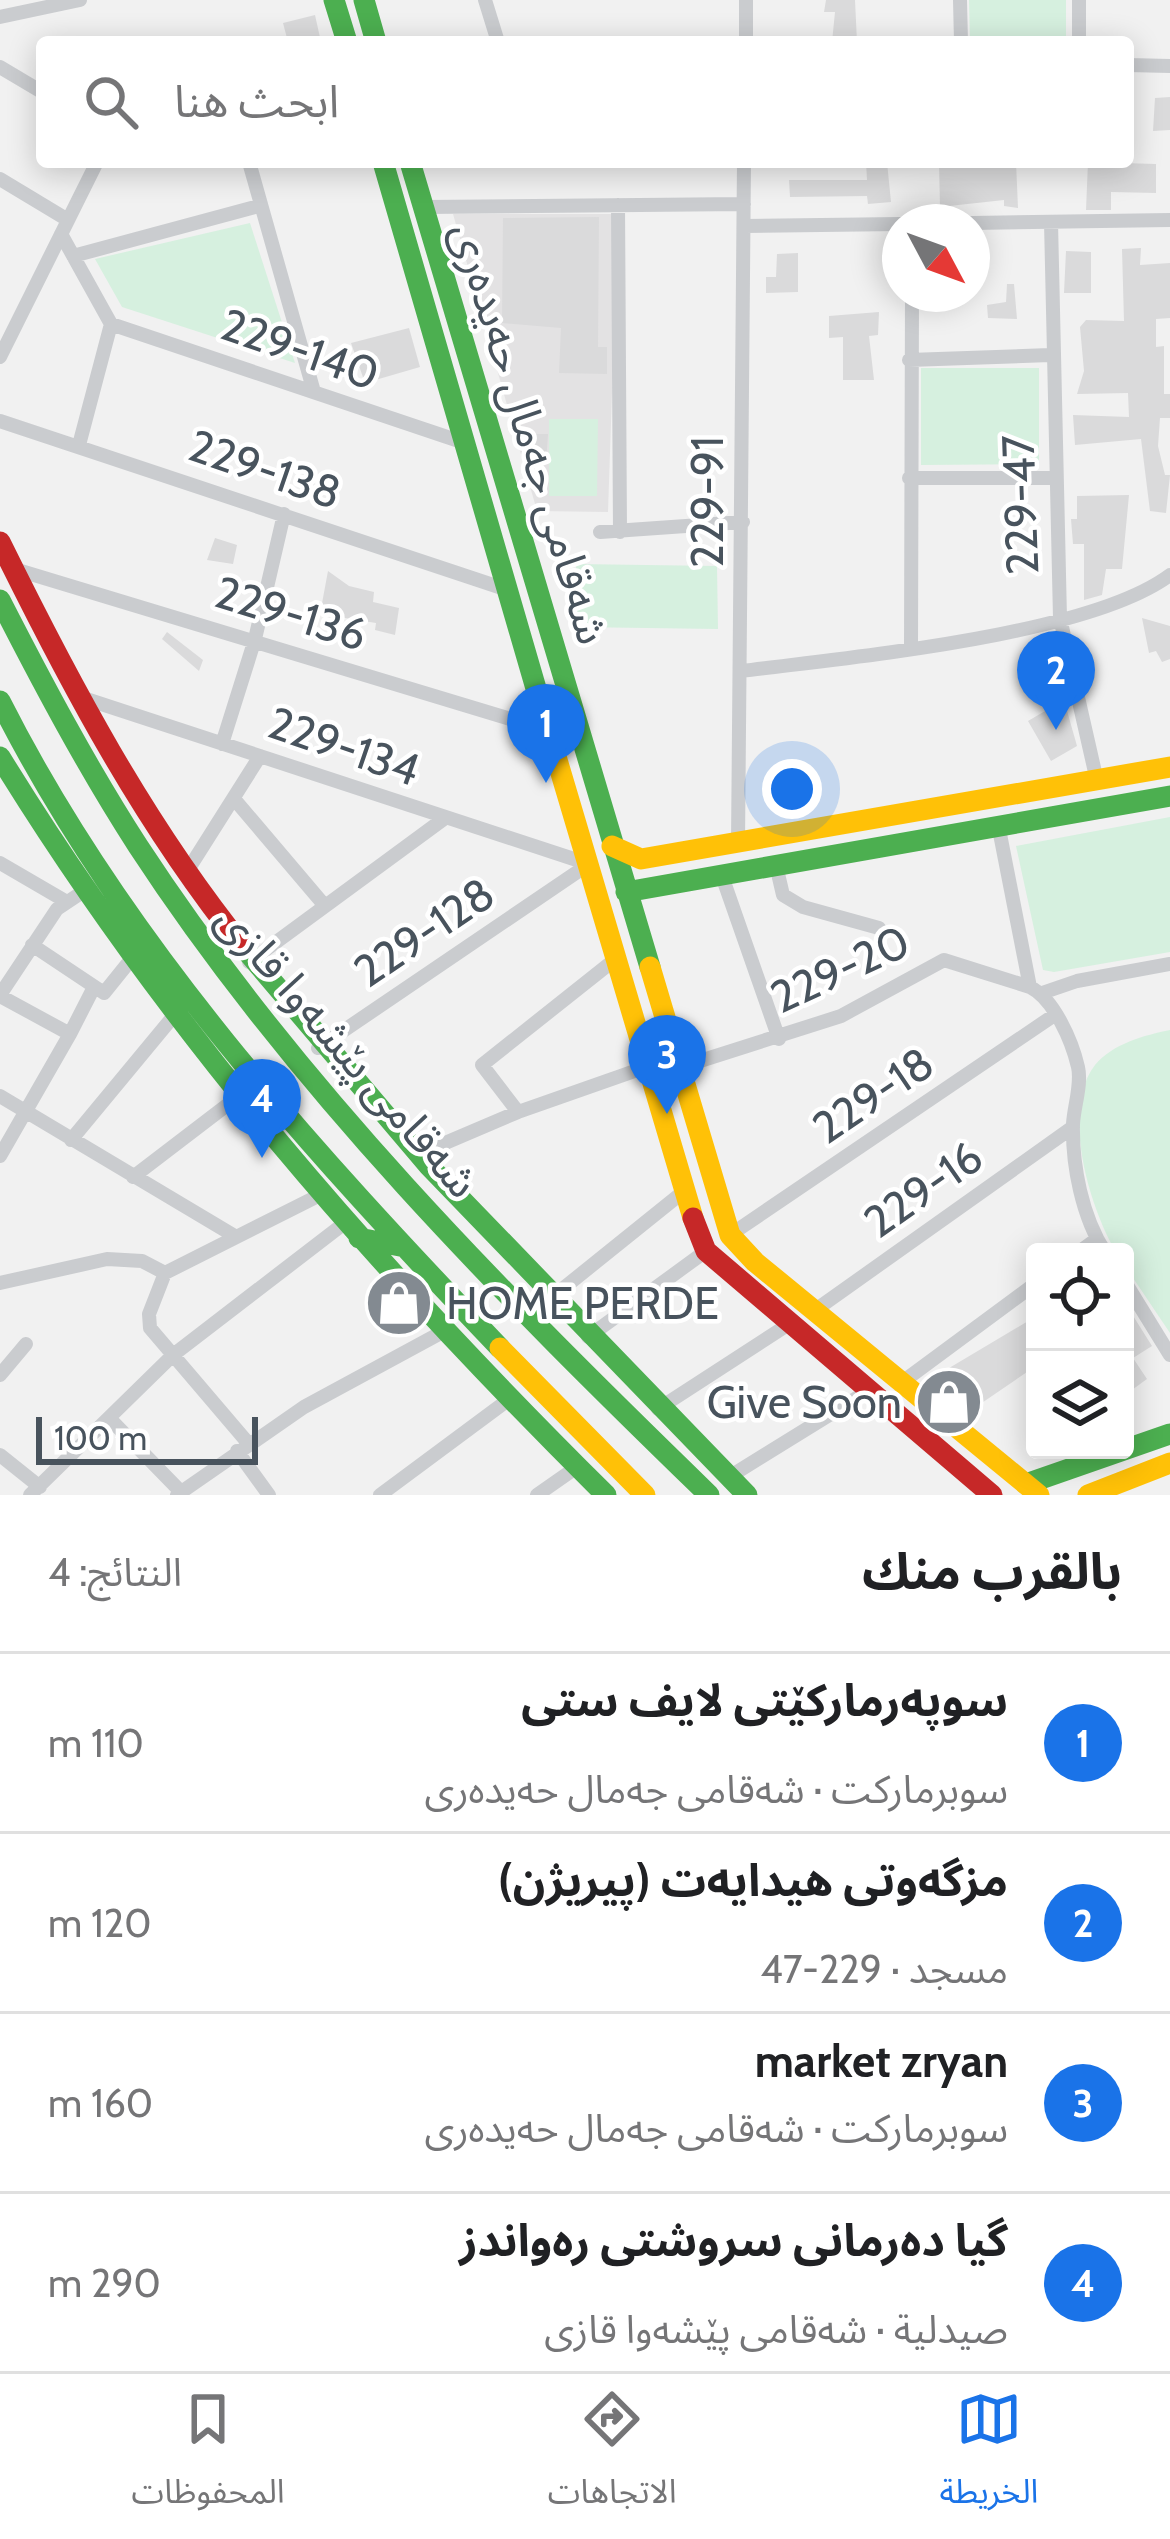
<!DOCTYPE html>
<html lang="ar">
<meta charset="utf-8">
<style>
:root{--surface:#fff;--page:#f2f2f2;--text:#202124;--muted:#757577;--line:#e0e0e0;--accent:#1a73e8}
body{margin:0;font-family:Cabin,"Noto Sans Arabic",sans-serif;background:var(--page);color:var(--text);direction:rtl}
.controls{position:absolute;right:36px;bottom:36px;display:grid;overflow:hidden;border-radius:12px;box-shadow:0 6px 30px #0003}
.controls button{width:108px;height:108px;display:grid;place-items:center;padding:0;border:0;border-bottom:3px solid var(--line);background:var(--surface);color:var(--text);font:60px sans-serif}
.compass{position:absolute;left:882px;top:204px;width:108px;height:108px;border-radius:50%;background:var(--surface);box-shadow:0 6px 30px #0003;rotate:131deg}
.scale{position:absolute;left:36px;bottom:30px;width:222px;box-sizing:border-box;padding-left:12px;border:6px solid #48535d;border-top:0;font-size:33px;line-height:42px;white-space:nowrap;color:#48535d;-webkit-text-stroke:9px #fff;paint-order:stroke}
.you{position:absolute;left:792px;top:789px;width:42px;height:42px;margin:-30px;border:9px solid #fff;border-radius:50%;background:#1a73e8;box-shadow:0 0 0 18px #1a73e833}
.badge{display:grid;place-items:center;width:78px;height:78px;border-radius:50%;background:var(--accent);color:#fff;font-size:39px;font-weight:700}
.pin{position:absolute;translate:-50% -99px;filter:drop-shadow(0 3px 6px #0008)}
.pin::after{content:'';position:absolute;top:63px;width:42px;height:36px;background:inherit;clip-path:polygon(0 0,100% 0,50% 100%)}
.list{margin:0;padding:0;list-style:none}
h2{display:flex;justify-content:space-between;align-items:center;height:156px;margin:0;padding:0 48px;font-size:51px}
h2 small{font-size:39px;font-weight:400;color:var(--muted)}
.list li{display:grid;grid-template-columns:78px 1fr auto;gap:36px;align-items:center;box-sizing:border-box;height:180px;padding:0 48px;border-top:3px solid var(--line)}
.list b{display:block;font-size:45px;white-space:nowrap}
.list p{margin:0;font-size:39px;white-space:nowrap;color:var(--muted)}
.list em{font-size:39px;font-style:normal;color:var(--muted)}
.icon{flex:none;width:66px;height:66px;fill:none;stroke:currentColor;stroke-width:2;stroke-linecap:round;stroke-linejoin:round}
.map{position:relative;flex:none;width:1170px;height:1495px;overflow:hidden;direction:ltr}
.search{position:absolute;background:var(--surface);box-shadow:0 6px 30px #0003;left:36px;right:36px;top:36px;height:132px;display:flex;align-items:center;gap:30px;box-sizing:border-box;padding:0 42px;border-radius:12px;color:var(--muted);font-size:45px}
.sheet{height:876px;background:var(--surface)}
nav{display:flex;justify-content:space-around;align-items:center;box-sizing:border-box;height:168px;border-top:3px solid var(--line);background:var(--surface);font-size:33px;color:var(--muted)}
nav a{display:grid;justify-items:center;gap:6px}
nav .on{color:var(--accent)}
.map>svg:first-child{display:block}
.education{fill:#e3e2e3}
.green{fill:#d6f0df}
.building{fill:#dadadb}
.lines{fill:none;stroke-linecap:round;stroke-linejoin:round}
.street{stroke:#cacccf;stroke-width:14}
.fast{stroke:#4caf50;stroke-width:21}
.slow{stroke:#ffc107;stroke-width:21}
.jam{stroke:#c62828;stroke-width:21}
.labels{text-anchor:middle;stroke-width:9;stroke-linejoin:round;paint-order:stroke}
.street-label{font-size:45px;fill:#48535d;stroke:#fff}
.poi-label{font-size:45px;fill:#48535d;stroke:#fff;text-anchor:start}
</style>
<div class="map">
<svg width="1170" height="1495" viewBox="0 0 1170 1495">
<rect width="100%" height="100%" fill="#f1f1f1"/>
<!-- education -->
<path class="education" d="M453,214H618L608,512L537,511Z"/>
<!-- green -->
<path class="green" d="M969,0H1066V42H970Z
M250,223L295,363L122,307L95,259Z
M921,368H1039V464L921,465Z
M549,419H598L597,496H549Z
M576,564L717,566L718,629L575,627Z
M1170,817V952L1054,972L1043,970L1016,846Z
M1170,1030V1333L1125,1266V1252H1116C1090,1209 1060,1110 1095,1065C1112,1044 1145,1035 1170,1030Z"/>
<!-- building -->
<path class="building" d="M826,0H855L857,42H832L835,12H824Z
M315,15L321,42H288L283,23Z
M1170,97V130L1153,131L1155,98Z
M866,162H887L891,202L868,204L867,196L790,197L789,180H867Z
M1016,162L1018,208L1004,206V200L940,207L939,164Z
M1088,162L1156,164V193L1111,192V210H1086Z
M599,217L598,347H607V374L559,373L561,328L502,323L503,218Z
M1141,248L1140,265L1170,263V318L1156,319V347L1164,346V394H1170V418H1160L1158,446L1165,475H1170L1166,513L1150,511L1141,439L1075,445L1073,415L1129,417L1128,393L1077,394L1084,371L1080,327L1086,320L1124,321L1122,249Z
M1066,251L1091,252V293H1064Z
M798,253V292L766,293V277H776L777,254Z
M1007,284H1014L1017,319L988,318L987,305L1006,302Z
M879,312L878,335L869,336L874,380H843V337L829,338V316Z
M409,328L420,367L365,383L351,343Z
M530,434H548L546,463L528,461Z
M1129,495L1122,569H1106L1102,595L1084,600V544H1073L1071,519H1077V496Z
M215,538L237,545L233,564L207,560Z
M328,571L349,586L374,592L373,602L399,608L395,635L375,630L376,623L320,614Z
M1142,618L1170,626V659L1162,662L1156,651L1149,653Z
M167,632L203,660L199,671L162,639Z
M1064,700L1077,746L1051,761L1028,721Z
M1125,1303L1152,1346L1133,1358L1147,1379L1125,1395Z
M1035,1317V1385L1027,1372L970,1411L929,1380Z"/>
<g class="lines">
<!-- street -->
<path class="street" d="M485,0L498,42
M960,0L961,42
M1079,0V42
M0,17L80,0
M746,42V0
M1128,65L1170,66
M0,67L42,92
M249,162L314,392
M0,179L68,220
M618,205L620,532
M423,207L744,204
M1051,222L1060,618L1097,781
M972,223L1170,220
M745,226L900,224
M61,234L111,324L79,445
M73,256L259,206
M111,324L465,443
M0,357L97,162
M909,360L1050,355
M0,421L505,589
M909,478H1054
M600,532L743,522
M11,568L550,731
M911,647L912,294
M742,671C849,657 1088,636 1170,575
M77,696L589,864
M222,744L255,639L284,514
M235,800L325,906
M999,829L1030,987
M738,843L744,162
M0,863L67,902
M776,865L783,895L803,907L879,928
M186,873L260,756
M722,876L779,1039
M32,945L104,993L133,957
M249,962L445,818
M1042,993L1077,981L1170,964
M0,995L57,909L81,893
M0,996L70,1034L0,1156
M70,1034L93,989
M318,1048L589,864
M678,1068L841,1016L944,960L1030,987C1054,999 1072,1041 1078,1067C1082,1084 1074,1106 1073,1124C1072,1165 1082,1217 1105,1252
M0,1096L233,1235
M518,1112L482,1065L618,957
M71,1140L172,1018
M417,1155L518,1112L649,1066
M133,1177L235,1099
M730,1235L1056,1014
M1079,1252L1097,1239
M165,1273L149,1314L150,1328L248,1443
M1125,1282L1170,1355
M0,1283L107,1259L142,1261L165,1273L316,1197
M550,1299L683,1192
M814,1311L1073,1127
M588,1337L706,1251
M0,1375L26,1344
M901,1383L1035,1284
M658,1409L789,1324
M109,1418L181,1492
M237,1451L269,1495
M0,1455L40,1487
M729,1477L868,1391
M30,1495L173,1355L346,1222
M177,1495L304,1407L448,1329
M380,1495L512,1397
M537,1495L577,1467"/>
<!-- fast -->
<path class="fast" d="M334,0L347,42
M364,0L376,42
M383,162L544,716
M410,162L650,967
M0,600C43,684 87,767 138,846C296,1088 503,1295 709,1495
M0,701C123,945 313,1152 500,1348
M0,757C169,1032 377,1268 606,1495
M626,892L1170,796
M244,948L429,1166L747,1495
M359,1238L405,1247
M1026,1484L1170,1434"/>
<!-- slow -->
<path class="slow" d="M544,716L693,1218
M612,846L641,859L1170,767
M650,967L730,1235L755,1262L1039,1495
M500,1348L645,1495
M1088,1495L1170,1463"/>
<!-- jam -->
<path class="jam" d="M0,542C70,684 144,824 244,948
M693,1218L706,1251L992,1495"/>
</g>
<!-- icons -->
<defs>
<symbol id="shop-disc" viewBox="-11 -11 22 22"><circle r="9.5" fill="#838a91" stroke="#fff"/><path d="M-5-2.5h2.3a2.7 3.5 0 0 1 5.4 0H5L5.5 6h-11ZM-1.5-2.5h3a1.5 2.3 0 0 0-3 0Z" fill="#fff"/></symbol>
</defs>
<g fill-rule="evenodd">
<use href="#shop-disc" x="361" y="1265" width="76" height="76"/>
<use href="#shop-disc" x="911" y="1364" width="76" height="76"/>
</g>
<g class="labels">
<!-- street labels -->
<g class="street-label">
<text transform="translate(300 349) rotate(19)" y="16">229-140</text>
<text transform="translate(531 433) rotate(73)" y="16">شەقامی جەمال حەیدەری</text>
<text transform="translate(265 469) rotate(19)" y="16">229-138</text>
<text transform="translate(707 502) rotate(-90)" y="16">229-91</text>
<text transform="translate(1020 505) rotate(-92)" y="16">229-47</text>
<text transform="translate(291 613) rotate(17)" y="16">229-136</text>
<text transform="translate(344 746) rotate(19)" y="16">229-134</text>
<text transform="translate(424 932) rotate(-34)" y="16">229-128</text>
<text transform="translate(840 969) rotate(-25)" y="16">229-20</text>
<text transform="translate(348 1050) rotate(49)" y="16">شەقامی پێشەوا قازی</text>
<text transform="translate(873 1095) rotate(-34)" y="16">229-18</text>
<text transform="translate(923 1189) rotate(-35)" y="16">229-16</text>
</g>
<!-- poi labels -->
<g class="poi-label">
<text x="446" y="1319">HOME PERDE</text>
<text x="902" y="1418" text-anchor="end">Give Soon</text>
</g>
</g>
</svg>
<div class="controls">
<button><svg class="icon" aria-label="locate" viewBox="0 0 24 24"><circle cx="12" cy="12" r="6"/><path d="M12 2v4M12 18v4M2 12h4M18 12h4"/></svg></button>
<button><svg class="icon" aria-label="layers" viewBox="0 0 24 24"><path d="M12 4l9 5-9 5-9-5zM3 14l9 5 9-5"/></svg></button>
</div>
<svg class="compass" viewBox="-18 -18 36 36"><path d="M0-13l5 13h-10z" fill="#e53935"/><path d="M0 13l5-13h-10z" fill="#757577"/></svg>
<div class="scale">100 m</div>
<div class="you"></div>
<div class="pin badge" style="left:546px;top:783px">1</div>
<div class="pin badge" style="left:1056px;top:730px">2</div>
<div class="pin badge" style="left:667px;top:1114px">3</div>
<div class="pin badge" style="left:262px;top:1158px">4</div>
<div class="search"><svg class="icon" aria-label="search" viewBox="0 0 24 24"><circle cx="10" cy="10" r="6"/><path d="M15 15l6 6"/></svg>ابحث هنا</div>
</div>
<section class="sheet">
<h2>بالقرب منك<small>النتائج: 4</small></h2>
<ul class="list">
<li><span class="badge">1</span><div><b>سوپەرمارکێتی لایف ستی</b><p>سوبرماركت · شەقامی جەمال حەیدەری</p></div><em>110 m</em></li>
<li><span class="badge">2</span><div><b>مزگه‌وتی هیدایه‌ت (پیریژن)</b><p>مسجد · 229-47</p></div><em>120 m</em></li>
<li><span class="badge">3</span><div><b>market zryan</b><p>سوبرماركت · شەقامی جەمال حەیدەری</p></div><em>160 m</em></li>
<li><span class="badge">4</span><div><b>گیا دەرمانی سروشتی رەواندز</b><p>صيدلية · شەقامی پێشەوا قازی</p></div><em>290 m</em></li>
</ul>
</section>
<nav>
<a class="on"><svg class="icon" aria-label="map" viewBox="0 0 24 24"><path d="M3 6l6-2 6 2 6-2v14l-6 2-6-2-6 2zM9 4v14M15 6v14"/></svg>الخريطة</a>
<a><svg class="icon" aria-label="directions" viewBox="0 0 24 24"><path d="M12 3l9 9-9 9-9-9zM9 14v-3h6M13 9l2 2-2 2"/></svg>الاتجاهات</a>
<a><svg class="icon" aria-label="saved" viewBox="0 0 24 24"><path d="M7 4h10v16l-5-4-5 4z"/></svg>المحفوظات</a>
</nav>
